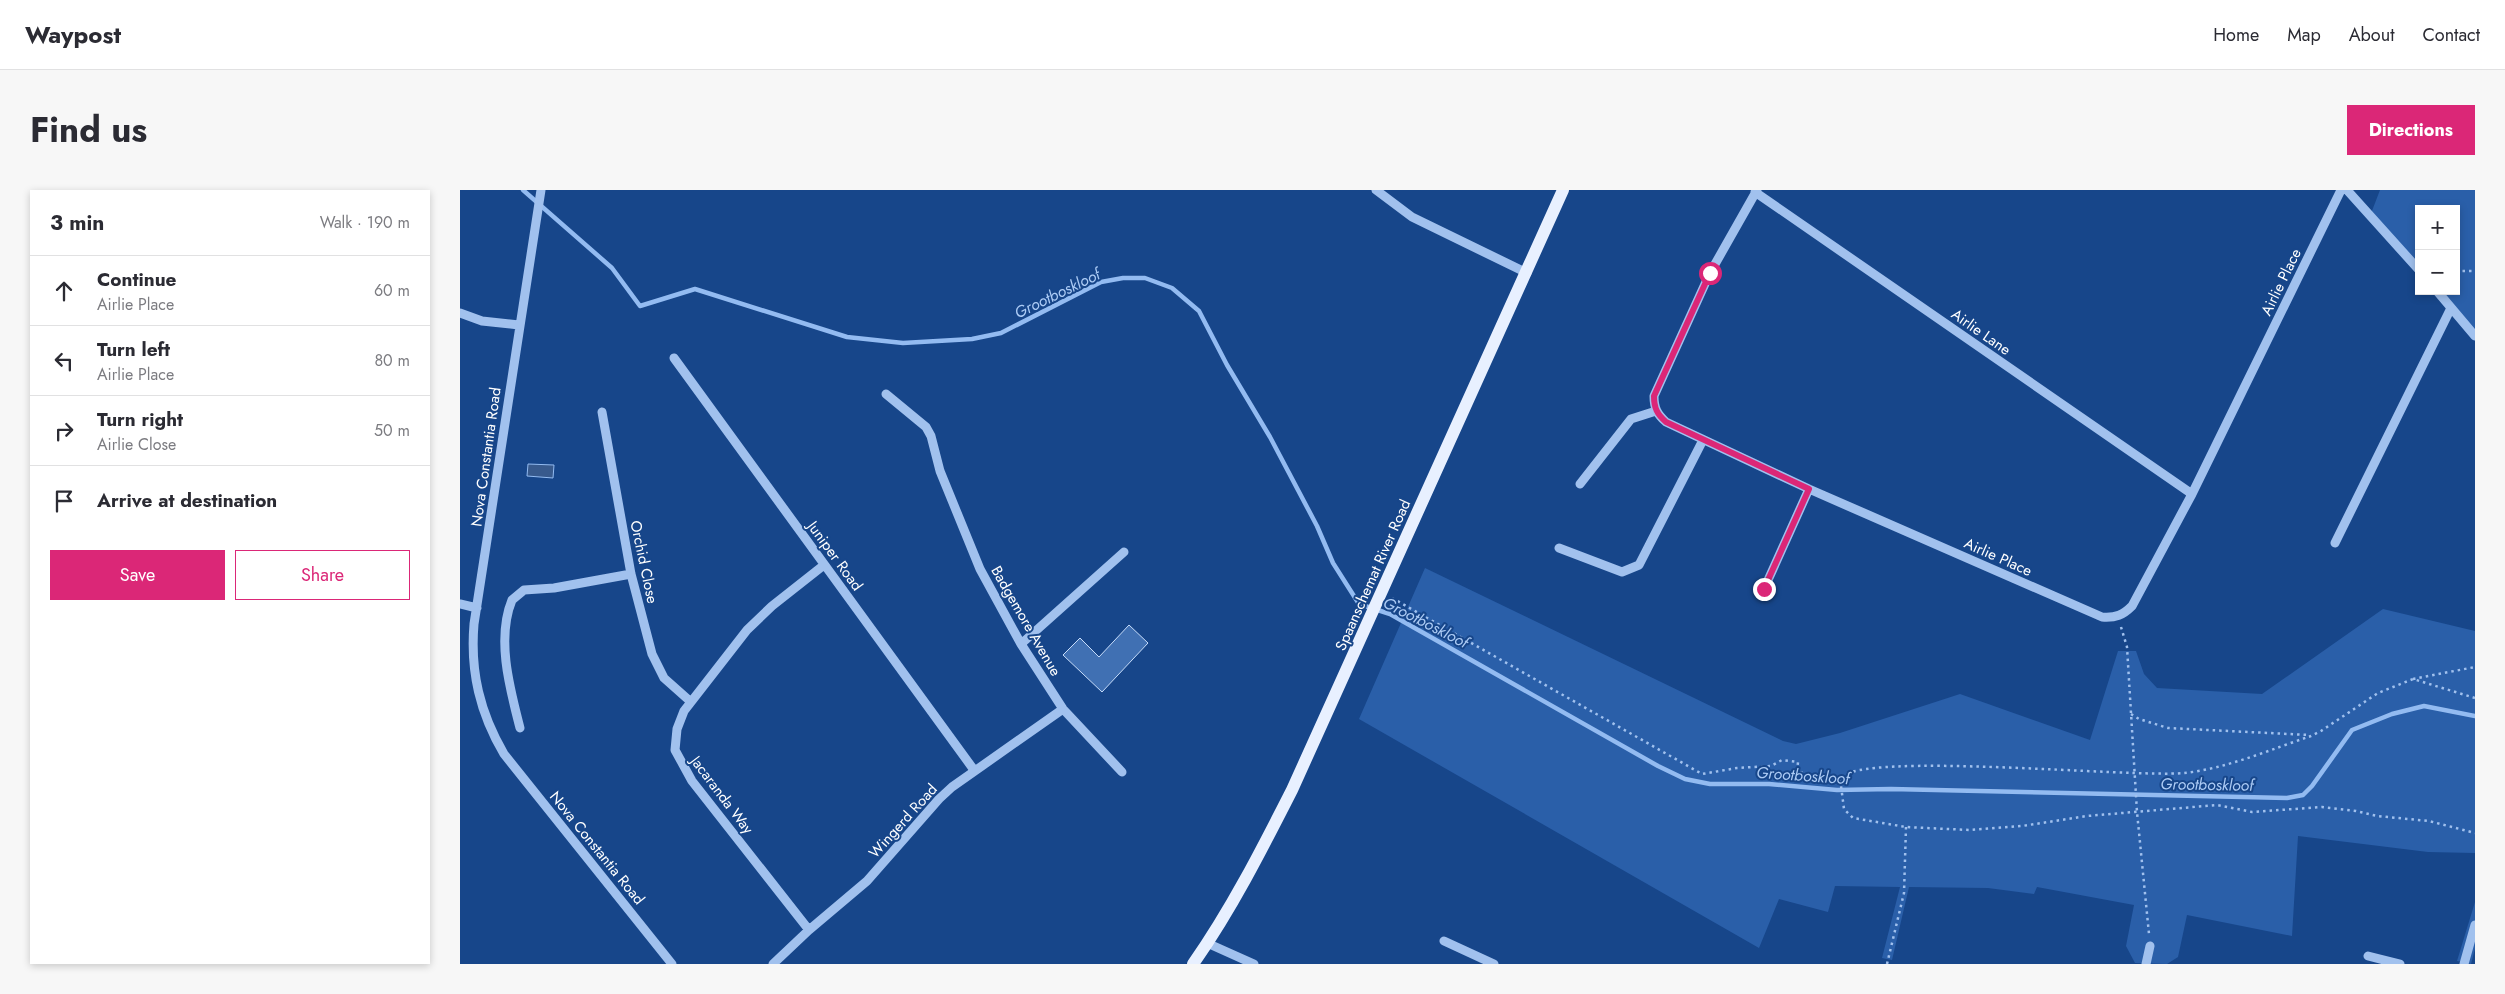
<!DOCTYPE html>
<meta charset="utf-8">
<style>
:root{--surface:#fff;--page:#f7f7f7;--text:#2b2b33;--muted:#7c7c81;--line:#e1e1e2;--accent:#db2777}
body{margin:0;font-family:Jost,sans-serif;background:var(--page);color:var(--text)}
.controls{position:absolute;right:15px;top:15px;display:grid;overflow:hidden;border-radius:0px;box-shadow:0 2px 8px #0003}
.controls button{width:45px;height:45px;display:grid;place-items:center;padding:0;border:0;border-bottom:1px solid var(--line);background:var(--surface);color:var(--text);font:25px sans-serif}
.stop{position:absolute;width:15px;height:15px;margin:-11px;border:4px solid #db2777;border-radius:50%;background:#fff}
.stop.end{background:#db2777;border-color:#fff;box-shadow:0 1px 5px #0008}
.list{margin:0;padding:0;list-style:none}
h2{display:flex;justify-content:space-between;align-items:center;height:65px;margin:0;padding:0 20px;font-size:21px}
h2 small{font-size:16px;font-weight:400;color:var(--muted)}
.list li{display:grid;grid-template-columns:32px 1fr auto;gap:15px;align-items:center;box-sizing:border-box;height:70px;padding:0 20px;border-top:1px solid var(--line)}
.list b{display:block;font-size:19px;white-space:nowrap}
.list p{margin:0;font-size:16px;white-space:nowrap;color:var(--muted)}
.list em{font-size:16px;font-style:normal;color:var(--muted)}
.actions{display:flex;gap:10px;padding:15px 20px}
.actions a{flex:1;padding:11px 0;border:1px solid var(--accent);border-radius:0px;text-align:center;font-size:18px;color:var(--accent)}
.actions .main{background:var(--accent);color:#fff}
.icon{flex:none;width:28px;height:28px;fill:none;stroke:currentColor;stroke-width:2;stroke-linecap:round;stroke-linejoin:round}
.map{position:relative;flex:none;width:2015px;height:774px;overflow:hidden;border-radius:0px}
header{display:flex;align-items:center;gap:30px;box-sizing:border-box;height:70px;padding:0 25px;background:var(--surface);border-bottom:1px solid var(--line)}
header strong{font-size:24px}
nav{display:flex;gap:28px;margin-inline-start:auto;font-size:18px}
.intro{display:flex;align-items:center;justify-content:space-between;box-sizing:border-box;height:120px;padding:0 30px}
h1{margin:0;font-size:35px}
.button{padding:12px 22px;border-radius:0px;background:var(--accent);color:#fff;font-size:18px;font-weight:700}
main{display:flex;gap:30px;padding:0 30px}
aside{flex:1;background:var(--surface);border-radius:0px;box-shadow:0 2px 8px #0003}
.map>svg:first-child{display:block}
.green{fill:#2a5fa9}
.water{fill:#385a8d;stroke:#93bbf1}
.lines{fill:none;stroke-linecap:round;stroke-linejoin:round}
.stream{stroke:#93bbf1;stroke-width:4.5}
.building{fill:#4070b3;stroke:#c6dcfa}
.path{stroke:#a1c1ee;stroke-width:2.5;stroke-dasharray:2.5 4;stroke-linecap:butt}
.minor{stroke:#a1c1ee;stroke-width:9}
.major{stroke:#e8f0ff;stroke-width:12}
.route{stroke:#db2777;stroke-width:6}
.labels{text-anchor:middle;stroke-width:4;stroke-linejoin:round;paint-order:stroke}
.street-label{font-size:15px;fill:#fff;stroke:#17468a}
.water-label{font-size:16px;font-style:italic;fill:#accbf5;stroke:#17468a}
</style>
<header>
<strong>Waypost</strong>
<nav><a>Home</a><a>Map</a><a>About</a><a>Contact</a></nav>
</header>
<div class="intro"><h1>Find us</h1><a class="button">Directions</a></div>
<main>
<aside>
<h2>3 min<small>Walk · 190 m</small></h2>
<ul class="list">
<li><svg class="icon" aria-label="ahead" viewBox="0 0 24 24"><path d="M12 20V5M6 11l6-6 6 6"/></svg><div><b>Continue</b><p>Airlie Place</p></div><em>60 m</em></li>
<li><svg class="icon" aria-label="left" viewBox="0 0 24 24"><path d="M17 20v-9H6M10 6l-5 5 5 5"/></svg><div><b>Turn left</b><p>Airlie Place</p></div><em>80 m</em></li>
<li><svg class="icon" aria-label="right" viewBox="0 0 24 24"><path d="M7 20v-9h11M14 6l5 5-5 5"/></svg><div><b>Turn right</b><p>Airlie Close</p></div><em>50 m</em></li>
<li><svg class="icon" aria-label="arrive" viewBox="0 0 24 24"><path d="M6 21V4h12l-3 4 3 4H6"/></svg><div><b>Arrive at destination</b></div></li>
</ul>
<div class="actions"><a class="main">Save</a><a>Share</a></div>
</aside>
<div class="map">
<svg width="2015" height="774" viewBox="0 0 2015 774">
<rect width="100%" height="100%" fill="#17468a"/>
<!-- green -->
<path class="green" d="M1920,0H2015V146L1977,101H1996V19H1959V80L1910,26Z
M965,378L1323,551L1336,554L1380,543L1500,504L1630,550L1658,461H1676L1684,484L1697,498L1802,504L1923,419L2015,441V663L1968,662L1838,646L1832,746L1727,725L1718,767L1707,774L1675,773L1666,756L1674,715L1577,697L1574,704L1528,698L1449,697L1432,770L1422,768L1440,697L1375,696L1368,722L1319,709L1299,758L899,529Z
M2015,712V759L2011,774L1997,771Z"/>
<!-- water -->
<path class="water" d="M68,274L94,275L93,288L67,286Z"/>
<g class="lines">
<!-- stream -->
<path class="stream" d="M63,0L152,78L180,116L235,99L387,147L443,153L512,149L541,143L641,92L663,88H685L712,98L739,121L767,175L810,247L857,336L873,373L899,414L930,424L1198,576L1225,589L1250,594H1309L1377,600L1431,599L1827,608L1843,605L1852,596L1892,540L1932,524L1964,516L2015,526"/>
</g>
<!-- building -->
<path class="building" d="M669,435L688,453L642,502L603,465L620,448L639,467Z"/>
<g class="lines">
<!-- path -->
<path class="path" d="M1996,81H2015
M932,408L1242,584L1277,578L1311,576L1322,570L1338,572L1337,582L1380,588
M1661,437L1667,457L1677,622L1689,744
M1953,489L2015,477
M2015,508L1953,489L1918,503L1861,541L1851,546C1812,559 1765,579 1724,583C1671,588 1402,561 1380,588L1384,619L1393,628L1446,637L1509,640L1562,636L1627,626L1757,615L1792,622L1862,617L1896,621L1917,626L1969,631L2015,643
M1671,524L1679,529L1708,538L1849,545
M1427,774L1444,703L1446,637"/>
<!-- minor -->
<path class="minor" d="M81,0L14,434C10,482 20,523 44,564L212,774
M916,0L952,27L1067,83
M1297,0L1250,83L1194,206C1194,218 1197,224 1206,232L1349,299L1642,427C1656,428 1663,425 1672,416L1732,304L1881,0
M1887,0L1959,80
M1295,2L1732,304
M1977,101L2015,146
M0,123L22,131L59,135
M214,168L514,580
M426,204L466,237L471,246L480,281L520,379L561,454L603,519L662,582
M142,222L171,384L192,464L204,488L231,512
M1120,294L1171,229L1196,221
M1875,353L1991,118
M1099,358L1162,382L1179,375L1243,250
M1304,399L1349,299
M0,414L17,418
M561,454L664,362
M60,538C50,499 36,449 52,410L64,400L94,398L171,384
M349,740L232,591L215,560L217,539L224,521L287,440L312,416L364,375
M984,751L1034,774
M747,753L794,774
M1908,766L1940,774
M313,774L349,740L407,691L479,609L492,597L603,519
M1686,774L1690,756
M2004,774L2015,735"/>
<!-- major -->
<path class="major" d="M733,774C771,720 802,659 832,600L1103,0"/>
</g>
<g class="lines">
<!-- route -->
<path class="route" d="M1250,83L1194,206C1194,218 1197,224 1206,232L1349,299L1304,399"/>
</g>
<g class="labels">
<!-- street labels -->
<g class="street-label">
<text transform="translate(1821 92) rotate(-64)" y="5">Airlie Place</text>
<text transform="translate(1521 142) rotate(35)" y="5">Airlie Lane</text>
<text transform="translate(26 267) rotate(-82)" y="5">Nova Constantia Road</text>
<text transform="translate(375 366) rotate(54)" y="5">Juniper Road</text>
<text transform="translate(1538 367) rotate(24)" y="5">Airlie Place</text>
<text transform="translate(184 372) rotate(78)" y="5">Orchid Close</text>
<text transform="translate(913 385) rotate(-66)" y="5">Spaanschemat River Road</text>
<text transform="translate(566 431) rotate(60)" y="5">Badgemore Avenue</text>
<text transform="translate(262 605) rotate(53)" y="5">Jacaranda Way</text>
<text transform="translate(443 631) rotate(-48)" y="5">Wingerd Road</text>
<text transform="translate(137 658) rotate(51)" y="5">Nova Constantia Road</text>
</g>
<!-- water labels -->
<g class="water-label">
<text transform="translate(597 103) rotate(-26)" y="6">Grootboskloof</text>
<text transform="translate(966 432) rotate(27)" y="6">Grootboskloof</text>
<text transform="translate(1343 585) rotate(4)" y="6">Grootboskloof</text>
<text transform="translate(1747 594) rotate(1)" y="6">Grootboskloof</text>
</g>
</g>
</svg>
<div class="controls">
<button>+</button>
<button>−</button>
</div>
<div class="stop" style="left:1250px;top:83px"></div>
<div class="stop end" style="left:1304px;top:399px"></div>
</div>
</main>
